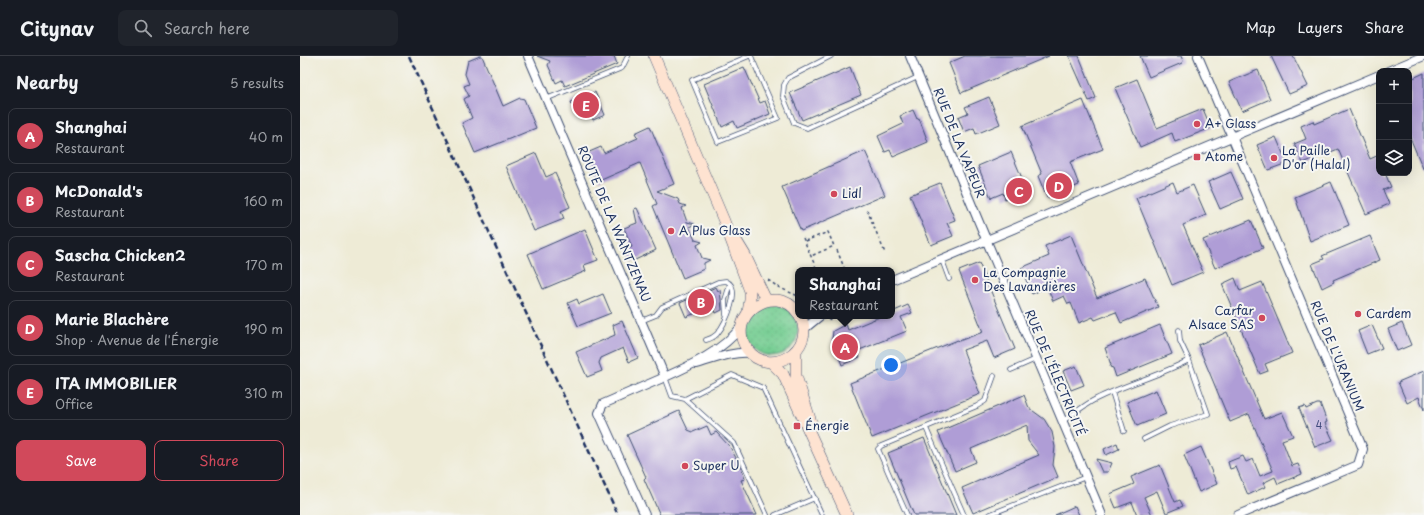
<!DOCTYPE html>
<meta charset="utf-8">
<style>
:root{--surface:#171b24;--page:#20242c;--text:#f1f3f6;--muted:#9ea1a6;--line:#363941;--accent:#d1495b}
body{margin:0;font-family:"Playpen Sans",sans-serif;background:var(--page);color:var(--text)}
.controls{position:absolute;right:12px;top:12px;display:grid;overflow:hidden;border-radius:8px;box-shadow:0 4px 16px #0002}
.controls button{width:36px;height:36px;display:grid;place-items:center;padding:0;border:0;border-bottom:1px solid var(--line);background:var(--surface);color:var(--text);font:20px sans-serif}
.you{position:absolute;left:591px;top:309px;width:14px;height:14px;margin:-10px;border:3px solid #fff;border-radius:50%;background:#1a73e8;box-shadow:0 0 0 6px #1a73e833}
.badge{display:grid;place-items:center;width:26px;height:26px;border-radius:50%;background:var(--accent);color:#fff;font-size:13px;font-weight:700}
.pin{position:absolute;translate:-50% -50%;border:2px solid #fff;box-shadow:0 1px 4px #0006}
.popup{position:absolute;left:495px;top:211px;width:100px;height:52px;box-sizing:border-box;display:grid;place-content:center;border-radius:8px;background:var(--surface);filter:drop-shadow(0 1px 3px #0005);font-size:13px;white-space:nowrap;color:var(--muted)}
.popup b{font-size:15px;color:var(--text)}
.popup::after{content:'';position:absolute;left:50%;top:100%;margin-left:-8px;border:8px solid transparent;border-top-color:var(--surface)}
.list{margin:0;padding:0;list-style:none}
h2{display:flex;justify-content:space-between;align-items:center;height:52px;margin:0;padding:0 16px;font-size:17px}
h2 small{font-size:13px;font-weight:400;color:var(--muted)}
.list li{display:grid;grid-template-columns:26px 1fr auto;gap:12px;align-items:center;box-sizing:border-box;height:56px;margin:0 8px 8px;padding:0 8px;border:1px solid var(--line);border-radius:8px}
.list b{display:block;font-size:15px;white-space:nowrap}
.list p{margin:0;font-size:13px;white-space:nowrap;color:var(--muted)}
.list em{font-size:13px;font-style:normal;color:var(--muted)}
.actions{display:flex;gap:8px;padding:12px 16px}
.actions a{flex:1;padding:9px 0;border:1px solid var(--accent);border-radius:8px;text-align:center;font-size:14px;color:var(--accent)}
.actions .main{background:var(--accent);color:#fff}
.icon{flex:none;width:22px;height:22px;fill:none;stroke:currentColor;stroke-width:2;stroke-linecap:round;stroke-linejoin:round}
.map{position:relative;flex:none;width:1124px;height:459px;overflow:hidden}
header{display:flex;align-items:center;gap:24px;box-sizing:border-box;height:56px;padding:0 20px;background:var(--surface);border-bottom:1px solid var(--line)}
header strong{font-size:19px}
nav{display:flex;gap:22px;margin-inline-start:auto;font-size:14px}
.search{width:280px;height:36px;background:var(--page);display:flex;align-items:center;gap:10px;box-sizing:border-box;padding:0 14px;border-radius:8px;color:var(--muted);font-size:15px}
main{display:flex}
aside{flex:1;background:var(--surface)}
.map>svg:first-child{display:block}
.green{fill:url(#green-dots);stroke:#487e78}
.building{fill:#af9dd6}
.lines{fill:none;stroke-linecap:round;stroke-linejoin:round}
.service-casing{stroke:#3b4b70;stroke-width:5.5}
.minor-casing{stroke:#3b4b70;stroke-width:10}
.secondary-casing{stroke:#3b4b70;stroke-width:12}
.path{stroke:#3b4b70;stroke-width:1.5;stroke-dasharray:3 3;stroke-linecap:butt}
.service{stroke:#fff;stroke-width:4}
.minor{stroke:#fff;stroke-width:8}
.secondary{stroke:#fee3d1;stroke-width:11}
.rail{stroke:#1b2f5e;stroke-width:2.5;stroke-dasharray:6 3;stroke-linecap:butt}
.poi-dot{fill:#d1495b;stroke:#f6f6f2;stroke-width:1.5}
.labels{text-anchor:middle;stroke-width:4;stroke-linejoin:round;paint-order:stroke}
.number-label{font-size:10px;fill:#404a7c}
.poi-label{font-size:12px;fill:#1b2f5e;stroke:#f6f6f2;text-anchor:start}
.street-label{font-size:12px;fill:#1b2f5e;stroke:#f6f6f2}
</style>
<header>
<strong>Citynav</strong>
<div class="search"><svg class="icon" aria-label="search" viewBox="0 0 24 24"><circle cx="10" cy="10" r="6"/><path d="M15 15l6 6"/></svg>Search here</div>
<nav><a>Map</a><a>Layers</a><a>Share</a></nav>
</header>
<main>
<aside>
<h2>Nearby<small>5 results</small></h2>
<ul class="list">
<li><span class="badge">A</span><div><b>Shanghai</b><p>Restaurant</p></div><em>40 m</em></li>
<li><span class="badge">B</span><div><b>McDonald's</b><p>Restaurant</p></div><em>160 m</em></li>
<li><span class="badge">C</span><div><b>Sascha Chicken2</b><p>Restaurant</p></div><em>170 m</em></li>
<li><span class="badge">D</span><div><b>Marie Blachère</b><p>Shop · Avenue de l'Énergie</p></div><em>190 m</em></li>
<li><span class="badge">E</span><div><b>ITA IMMOBILIER</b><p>Office</p></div><em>310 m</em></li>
</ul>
<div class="actions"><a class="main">Save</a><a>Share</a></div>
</aside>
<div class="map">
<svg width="1124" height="459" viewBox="0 0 1124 459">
<defs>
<pattern id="green-dots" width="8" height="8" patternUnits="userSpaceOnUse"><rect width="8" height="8" fill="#75cd92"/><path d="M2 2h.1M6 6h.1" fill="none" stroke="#65b080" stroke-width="1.8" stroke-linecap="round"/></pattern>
</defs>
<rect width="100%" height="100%" fill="#f6f6f2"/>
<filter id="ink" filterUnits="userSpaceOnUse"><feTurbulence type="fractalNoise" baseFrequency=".025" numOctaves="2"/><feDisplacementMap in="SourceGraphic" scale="8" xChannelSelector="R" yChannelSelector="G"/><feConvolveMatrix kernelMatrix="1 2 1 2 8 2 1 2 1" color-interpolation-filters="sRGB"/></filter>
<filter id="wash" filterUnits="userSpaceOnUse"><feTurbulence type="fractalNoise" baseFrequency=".012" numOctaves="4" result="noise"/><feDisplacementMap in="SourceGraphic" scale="16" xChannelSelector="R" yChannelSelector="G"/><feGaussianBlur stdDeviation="0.9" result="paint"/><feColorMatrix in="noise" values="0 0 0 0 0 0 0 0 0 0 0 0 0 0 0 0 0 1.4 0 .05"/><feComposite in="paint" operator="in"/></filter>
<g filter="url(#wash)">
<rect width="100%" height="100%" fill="#eeebd6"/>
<!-- green -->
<path class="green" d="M446 274a26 26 0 1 1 52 0a26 26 0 1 1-52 0Z"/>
<g id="blocks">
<!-- building -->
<path class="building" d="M180,0H182L203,50L220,42L224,43L236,72L175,97L162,67L172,62L164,43L169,40L164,30L169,28L165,18L168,5Z
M237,0H314L317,8L265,30L262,24L256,27L248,9L250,5Z
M665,0H749L661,37L649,7Z
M769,0H779L796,42L789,45Z
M840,0H881L883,5L882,7L849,21Z
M971,0H993L1008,30L989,38Z
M444,11L460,47L465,45L470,58L437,72L434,65L422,71L404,28Z
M550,11L561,39L502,64L490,37Z
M958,14L970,43L942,55L929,26Z
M1124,17V115L1109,79V24Z
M837,23L857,72L903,53L911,72L875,86L872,77L840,91L815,32Z
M295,36L305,59L293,64L288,53L276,58L271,46Z
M689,41L700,68L676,78L674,72L664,76L658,61L668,57L665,51Z
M783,44L803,93L770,106L779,129L747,142L738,120L742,118L722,70Z
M1049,53L1070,103L1079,99V117H1085L1091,131L1083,134L1089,148L1066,158L1038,93L1003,107L994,88L1006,83L1001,70L1013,65L1014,68Z
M613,54L617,63L619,62L628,86L593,101L590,94L585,96L578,80L603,68L600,60Z
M350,70L374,128L357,135L378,143L380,148L386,150L382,152L387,166L395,168L389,171L395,184L402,186L397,189L402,202L410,204L404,207V213L383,222L353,150L357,148L340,107L299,125L287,97L301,91L304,97L338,82L335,77Z
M976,81L987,107L968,114L957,89Z
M565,95L585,139L501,175L482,131Z
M711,96L727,134L705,143L703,137L691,142L678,110Z
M236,97L246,121L255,117L270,151L261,155L264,163L234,175L206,110Z
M931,116L943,143L920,153L908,126Z
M873,126L877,136L893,129L906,159L883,169L903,216L872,229L836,142Z
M1031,126L1049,169L1010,185L995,141Z
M640,127L655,164L647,167L653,180L631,189L610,139Z
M337,152L356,194L333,205L328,193L332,191L324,172L337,167L334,153Z
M951,164L963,192L915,212L903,184Z
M285,173L298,204L284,209L286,215L243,233L228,198Z
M771,179L797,242L845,222L858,251L821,267L816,256L795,264L793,261L779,267L771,247L768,248L764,240L753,245L747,231L732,238L721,212L749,200L745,190Z
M1070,180L1080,204L1033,224L1034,226L1022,232L1012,208L1024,203L1022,200Z
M679,207L715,293L694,302L687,285L663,294L680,338L572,382L550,327L658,284L659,285L683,276L659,215Z
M935,222L940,235L962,226L992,297L965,308L968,315L960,318L922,228Z
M416,231L418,235L420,234L422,254L416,257L413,250L386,261L380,247Z
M303,238L311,257L278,270L268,247L277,243L279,248Z
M608,249L612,257L601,261L607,275L557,295L560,301L542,309L532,283L533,275L546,268L548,274L582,260H592V256Z
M322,265L338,302L329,306L323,292L301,302L299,307L302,315L287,321L276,296L315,279L313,269Z
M1102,267L1111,289L1097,295L1088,273Z
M860,269L872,298L816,321L813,312L810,311L811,309L805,292Z
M1072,269L1082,292L1067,298L1058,275Z
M927,276L964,363L982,356L993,380L982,384L992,410L998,408L1002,418L978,428L975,421L963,427L965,431L948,439L936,411L930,413L928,406L943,400L946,406L953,403L960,420L973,415L949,358L930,366L898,289Z
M776,310L784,329L771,334L763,315Z
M1124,315V354L1119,341L1107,347L1098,326Z
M856,334L866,358L837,370L827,346Z
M724,339L729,352L744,363L752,376L755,391L753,409L758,421L673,457L662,432L739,399L728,385L727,369L671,393L676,406L655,415L638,376Z
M1017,348H1020L1021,350L1027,366L1025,367L1033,384L1015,391L999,352L1005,350L1006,353Z
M379,355L388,374L393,376L407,370L411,379L416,376L430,391L441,411L445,423L441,424L457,459H360L344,423L346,421L327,379Z
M624,382L656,459H614L588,397Z
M817,387L819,393L806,399L804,393Z
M901,391L917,428L899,436L884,399Z
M796,403L812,407L808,416H802Z
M860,409L875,446L880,444L883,450L866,457L857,435L844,441L852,459H837L832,446L816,452L810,438L834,428L831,421Z
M775,450L779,459H755Z"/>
</g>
</g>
<g filter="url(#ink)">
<use href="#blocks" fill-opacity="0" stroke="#3b4b70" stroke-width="1"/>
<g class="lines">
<defs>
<path id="service" d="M449,0L392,24L418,86L478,62L451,0
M531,0L488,22L484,29L483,40L494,67L507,72L618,21
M246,43L322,12L328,0
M642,204L649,223
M426,259L425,244L430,228
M341,265L356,259L362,251L418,226L426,225C443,232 425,268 417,278C414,281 410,283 406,284
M711,314L736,303
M365,321L372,340L385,343L434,387L467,459
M812,336L824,375
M385,343L432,319L463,332L522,459
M763,365C774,358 784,349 796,343C826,328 859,320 889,304L880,285L879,274
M626,372L664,459
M844,383L870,370L908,358L889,304
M475,459L515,442
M607,459L578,393L581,390L677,350L685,345L694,320
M688,459L786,421"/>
<path id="minor" d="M228,0L365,321C392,309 422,295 441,271
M610,0L688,188L802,459
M898,0L1063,393L1058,409L938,459
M1088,15L1124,0
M592,224L1079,19
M504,273L520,260
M397,308C414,303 433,295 451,297
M345,459L299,357L303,348L365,321"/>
<path id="secondary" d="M354,0L424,165L450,235V244L448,256
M434,181L445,199L466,244
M498,257C475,224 424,260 447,293C469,324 518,293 500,260
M496,295V320L511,366
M471,306L483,318L547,459"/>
</defs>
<!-- service casing -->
<use href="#service" class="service-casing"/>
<!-- minor casing -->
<use href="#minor" class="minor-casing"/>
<!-- secondary casing -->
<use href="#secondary" class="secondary-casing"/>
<!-- path -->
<path class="path" d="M567,154L585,197
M503,182L517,214
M505,185L528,176L534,190L511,200
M537,194L545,214
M468,224L478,231L498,240
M528,264L535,260"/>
<!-- service -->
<use href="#service" class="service"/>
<!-- minor -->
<use href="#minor" class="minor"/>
<!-- secondary -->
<use href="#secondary" class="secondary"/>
<!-- rail -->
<path class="rail" d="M109,0L318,459"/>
</g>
</g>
<!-- markers -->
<g class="poi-dot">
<circle cx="897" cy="68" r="4"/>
<rect x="893" y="97" width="8" height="8" rx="2"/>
<circle cx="974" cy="102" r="4"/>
<circle cx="534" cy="138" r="4"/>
<circle cx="371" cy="175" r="4"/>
<circle cx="675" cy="224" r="4"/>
<circle cx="1058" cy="258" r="4"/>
<circle cx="962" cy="262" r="4"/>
<rect x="493" y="366" width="8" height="8" rx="2"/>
<circle cx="385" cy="410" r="4"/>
</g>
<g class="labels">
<!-- number labels -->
<g class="number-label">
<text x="1019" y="373">4</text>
</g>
<!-- poi labels -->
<g class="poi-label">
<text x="905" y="72">A+ Glass</text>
<text x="982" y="99">La Paille<tspan x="982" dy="14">D'or (Halal)</tspan></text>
<text x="905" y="105">Atome</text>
<text x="542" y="142">Lidl</text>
<text x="379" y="179">A Plus Glass</text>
<text x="683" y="221">La Compagnie<tspan x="683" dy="14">Des Lavandières</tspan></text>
<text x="954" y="259" text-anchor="end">Carfar<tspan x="954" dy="14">Alsace SAS</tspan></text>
<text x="1066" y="262">Cardem</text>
<text x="505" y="374">Énergie</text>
<text x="393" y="414">Super U</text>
</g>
<!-- street labels -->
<g class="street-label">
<text transform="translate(659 87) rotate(68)" y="4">RUE DE LA VAPEUR</text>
<text transform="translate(314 168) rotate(67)" y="4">ROUTE DE LA WANTZENAU</text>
<text transform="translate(1037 300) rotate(67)" y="4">RUE DE L'URANIUM</text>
<text transform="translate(755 317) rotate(67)" y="4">RUE DE L'ÉLECTRICITÉ</text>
</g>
</g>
</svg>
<div class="controls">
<button>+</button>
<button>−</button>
<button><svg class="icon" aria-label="layers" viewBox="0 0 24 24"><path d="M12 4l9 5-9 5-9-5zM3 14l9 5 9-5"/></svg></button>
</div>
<div class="you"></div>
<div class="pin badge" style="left:545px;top:291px">A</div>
<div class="popup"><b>Shanghai</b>Restaurant</div>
<div class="pin badge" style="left:401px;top:246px">B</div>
<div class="pin badge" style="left:719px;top:135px">C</div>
<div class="pin badge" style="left:759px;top:130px">D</div>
<div class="pin badge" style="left:286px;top:49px">E</div>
</div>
</main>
